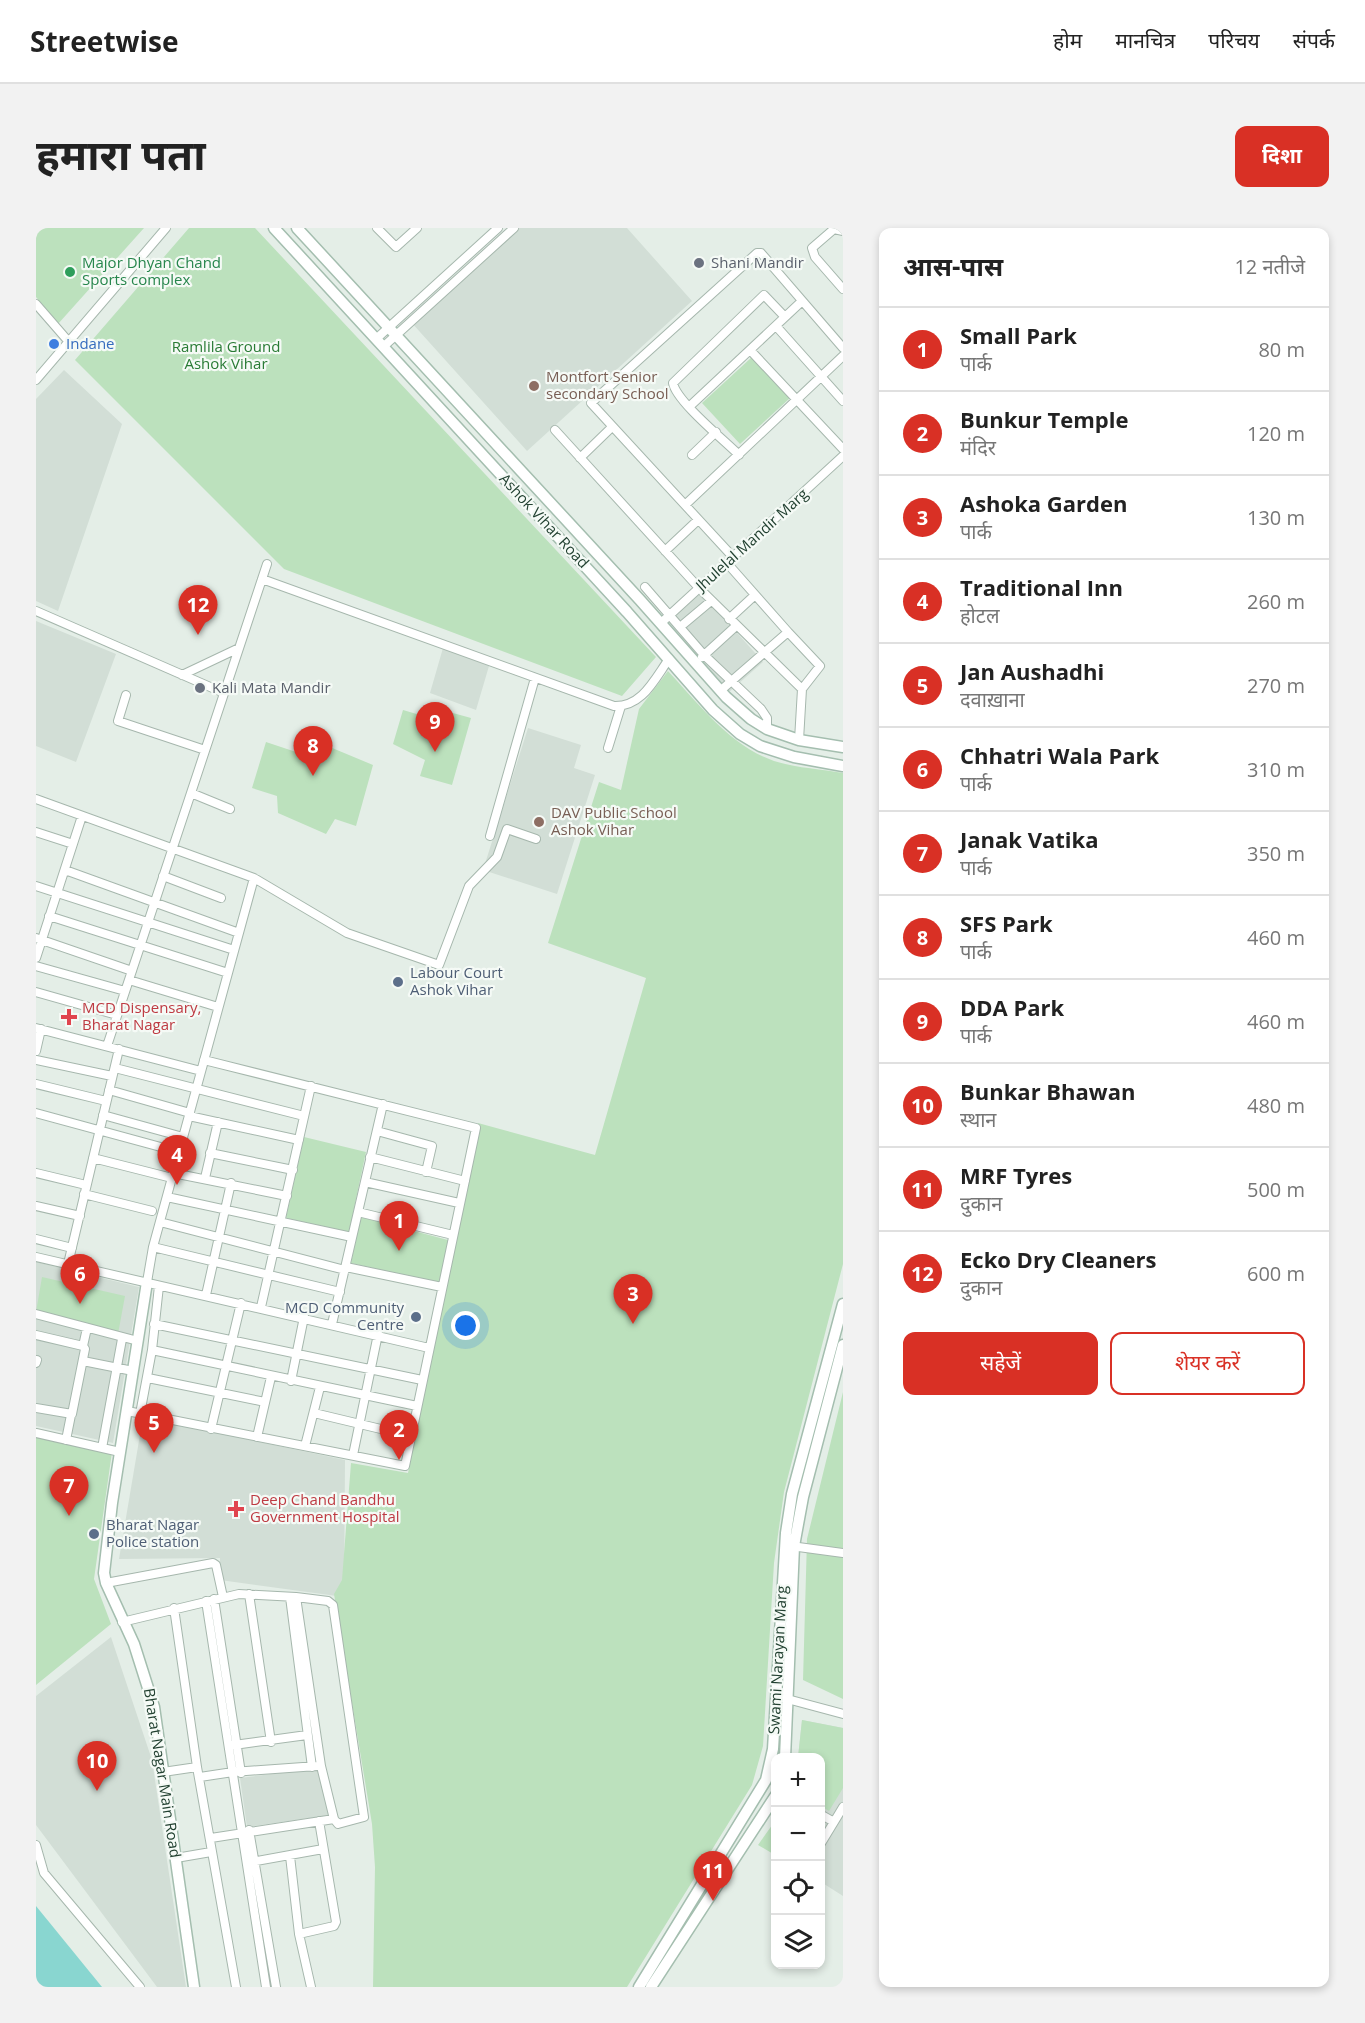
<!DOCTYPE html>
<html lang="hi">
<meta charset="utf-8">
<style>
:root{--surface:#fff;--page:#f2f2f2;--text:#222;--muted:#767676;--line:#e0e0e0;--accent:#d93025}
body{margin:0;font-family:"Open Sans","Noto Sans Devanagari",sans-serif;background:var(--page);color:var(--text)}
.controls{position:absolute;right:18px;bottom:18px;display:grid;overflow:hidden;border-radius:12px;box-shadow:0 3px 9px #0003}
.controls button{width:54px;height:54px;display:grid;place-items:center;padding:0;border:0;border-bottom:2px solid var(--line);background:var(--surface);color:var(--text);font:30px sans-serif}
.you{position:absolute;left:430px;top:1098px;width:21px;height:21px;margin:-15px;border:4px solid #fff;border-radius:50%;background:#1a73e8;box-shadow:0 0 0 9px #1a73e833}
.badge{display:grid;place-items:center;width:39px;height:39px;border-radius:50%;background:var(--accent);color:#fff;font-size:20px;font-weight:700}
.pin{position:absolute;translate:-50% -50px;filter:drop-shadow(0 2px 3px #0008)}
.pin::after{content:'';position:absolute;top:32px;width:21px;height:18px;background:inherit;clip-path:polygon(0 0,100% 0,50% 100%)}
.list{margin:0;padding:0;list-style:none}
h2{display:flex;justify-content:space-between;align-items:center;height:78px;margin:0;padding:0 24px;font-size:26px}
h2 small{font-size:20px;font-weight:400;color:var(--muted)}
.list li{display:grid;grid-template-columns:39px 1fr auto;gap:18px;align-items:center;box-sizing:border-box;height:84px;padding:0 24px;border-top:2px solid var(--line)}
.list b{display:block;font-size:22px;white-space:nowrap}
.list p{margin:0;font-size:20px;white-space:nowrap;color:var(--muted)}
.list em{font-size:20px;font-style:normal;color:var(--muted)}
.actions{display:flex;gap:12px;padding:18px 24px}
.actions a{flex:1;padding:14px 0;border:2px solid var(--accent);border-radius:12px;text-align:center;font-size:21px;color:var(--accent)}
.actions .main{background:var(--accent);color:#fff}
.icon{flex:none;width:33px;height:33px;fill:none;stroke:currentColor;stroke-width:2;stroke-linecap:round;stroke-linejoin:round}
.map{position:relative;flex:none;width:807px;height:1759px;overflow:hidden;border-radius:12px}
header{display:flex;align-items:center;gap:36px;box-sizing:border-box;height:84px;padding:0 30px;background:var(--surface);border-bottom:2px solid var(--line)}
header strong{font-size:28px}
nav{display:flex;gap:33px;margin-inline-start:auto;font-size:21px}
.intro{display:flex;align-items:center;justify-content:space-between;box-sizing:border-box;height:144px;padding:0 36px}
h1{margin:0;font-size:42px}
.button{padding:15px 27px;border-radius:12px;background:var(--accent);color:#fff;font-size:21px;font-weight:700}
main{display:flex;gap:36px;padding:0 36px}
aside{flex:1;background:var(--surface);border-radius:12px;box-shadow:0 3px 9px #0003}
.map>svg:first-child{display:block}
.built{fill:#d2ded6}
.green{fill:#bce1bd}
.water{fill:#89d6d0}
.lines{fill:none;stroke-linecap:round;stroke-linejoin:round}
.street-casing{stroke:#a6b7ad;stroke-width:10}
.secondary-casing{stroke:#a4beaf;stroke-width:13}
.street{stroke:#fff;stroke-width:8}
.secondary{stroke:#fff;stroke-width:10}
.worship-dot{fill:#6b7280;stroke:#f5faf6;stroke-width:2}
.leisure-dot{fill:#2e9e5b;stroke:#f5faf6;stroke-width:2}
.shop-dot{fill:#3f7fe0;stroke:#f5faf6;stroke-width:2}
.education-dot{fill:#8d6e63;stroke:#f5faf6;stroke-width:2}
.service-dot{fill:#5c6f8a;stroke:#f5faf6;stroke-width:2}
.health-dot{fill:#e0444e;stroke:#f5faf6;stroke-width:2}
.labels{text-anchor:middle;stroke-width:4.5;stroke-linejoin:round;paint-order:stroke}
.leisure-label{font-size:15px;fill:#27864d;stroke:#f5faf6;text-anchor:start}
.worship-label{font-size:15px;fill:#5b616d;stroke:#f5faf6;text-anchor:start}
.shop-label{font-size:15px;fill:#366cbe;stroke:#f5faf6;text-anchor:start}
.park-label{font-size:15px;fill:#297b35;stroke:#f5faf6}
.education-label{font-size:15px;fill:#785e54;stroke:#f5faf6;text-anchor:start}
.street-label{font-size:15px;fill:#224131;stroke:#f5faf6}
.service-label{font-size:15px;fill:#4e5e75;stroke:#f5faf6;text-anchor:start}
.health-label{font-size:15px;fill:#be3a42;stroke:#f5faf6;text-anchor:start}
</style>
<header>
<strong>Streetwise</strong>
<nav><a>होम</a><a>मानचित्र</a><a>परिचय</a><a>संपर्क</a></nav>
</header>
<div class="intro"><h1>हमारा पता</h1><a class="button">दिशा</a></div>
<main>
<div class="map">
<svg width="807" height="1759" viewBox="0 0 807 1759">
<rect width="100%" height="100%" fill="#e4eee7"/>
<!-- built -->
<path class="built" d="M479,0H591L656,73L491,223L375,94Z
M28,142L86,196L22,383L0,373V171Z
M665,364L727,434L692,465L632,394Z
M0,393L80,426L40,534L0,518Z
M407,420L453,438L440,482L394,465Z
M492,500L545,517L538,540L559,547L521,666L447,642Z
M0,1034L103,1059L77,1215L0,1198Z
M107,1189L309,1232L308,1369L184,1352V1330L83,1331Z
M75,1409L116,1532L150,1759H121L0,1597V1468Z
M766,1492L807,1500V1668L785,1654L784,1530H762Z
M287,1539L294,1587L211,1599L204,1550Z"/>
<!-- green -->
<path class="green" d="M0,0H108L22,96L0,69Z
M153,0H219L620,429L586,468L248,341L39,132Z
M716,129L754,170L704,216L666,175Z
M632,443C662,475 694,518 738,533C760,540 785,541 807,545V1036L748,1264L738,1335L727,1518L716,1557L591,1759H337L339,1639L336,1596L298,1366L306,1352L315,1235L372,1245L442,895L559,927L610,750L512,715L563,554L585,562L603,481Z
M367,482L401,492L406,482L435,490L416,557L384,548L389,532L357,516Z
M265,507L337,537L320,598L299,591L290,606L242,585L241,568L216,560L230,514L260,524Z
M268,909L330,924L313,1004L250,990Z
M325,989L412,1012L403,1055L315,1035Z
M6,1049L89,1068L82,1106L0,1084Z
M807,1164V1471L767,1452L771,1311Z
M0,1206L76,1224L58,1351L75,1396L0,1457Z
M766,1492L807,1500V1560L793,1583L785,1578L784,1530L762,1529Z
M739,1593V1627L722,1617Z"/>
<!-- water -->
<path class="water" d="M0,1678L66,1759H0Z"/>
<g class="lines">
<defs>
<path id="street" d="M341,0L360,19L381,0
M807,3L798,1L776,20L779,29L807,61
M0,76L33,114
M740,98L807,173
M340,111L462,0
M347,119L478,0
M714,122L807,221
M0,152L130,0
M654,178L765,74
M519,202L663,360L766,461L784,438L752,404
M656,227L680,204
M703,227C688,212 640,173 637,155L728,67L749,89
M544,230L576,199
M649,277L807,128
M629,323L662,292
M697,329L555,175L721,25H725L807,120
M226,351L578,478C606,479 618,452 633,431
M609,359L668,427L725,481L731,490V501
M0,383L188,465
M693,391L719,367
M625,395L807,228
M644,399L675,373
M666,429L700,398
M146,447L203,420
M684,463L752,404L691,335
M90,467L82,493L169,522
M763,512L766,461
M572,520L585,478
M155,565L194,581
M0,571L218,650L311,705L403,737L433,658L461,629L471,601L500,611
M0,604L37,616
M454,608L499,450
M29,642L203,705
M127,648L185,670
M0,658L198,722
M13,688L192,745
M0,710L96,743
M0,730L46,588
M0,738L89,763
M93,752L182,779
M0,764L81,787
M0,800L165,843
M71,818L231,336
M0,823L5,801
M0,832L76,848
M79,840L268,888
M0,856L70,873
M73,862L154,885
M0,885L143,924
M67,887L147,909
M153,888L263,912
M341,903L396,918L390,944
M174,925L257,942
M334,929L429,953
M57,930L136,950
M0,945L50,957
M137,945L251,968
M169,950L182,894
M329,954L423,975
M48,966L116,983
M131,969L316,1009
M0,978L44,988
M322,984L417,1007
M124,994L309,1042
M0,1011L36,1020
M117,1019L304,1064
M0,1029L393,1120
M32,1036L83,821
M310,1039L406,1059
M111,1054L117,1019L218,650
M170,1067L195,955
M225,1079L275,858
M0,1086L102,1113
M118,1096L386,1152
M296,1096L347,876
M0,1107L47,1118L49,1121L36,1186L0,1180
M47,1118L51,1100
M116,1122L381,1178
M47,1133L97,1143
M0,1135L1,1132
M112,1150L229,1174
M255,1153L268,1089
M91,1183L369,1238L440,900L168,832
M278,1185L374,1208
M104,1186L116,1122L123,1058
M175,1201L205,1075
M0,1205L84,1224
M221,1209L235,1149
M30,1212L35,1187
M269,1218L284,1159
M66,1220L86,1111
M317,1227L342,1106
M755,1318L807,1325
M70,1355L177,1335L180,1337L187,1369
M213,1366L235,1514
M254,1369L276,1539
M260,1369L285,1538L298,1591
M178,1371L205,1545
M170,1373L230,1759
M138,1380L161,1539L200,1759
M86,1394L203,1366L260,1369L292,1373L297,1377L328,1589L302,1596L298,1591L175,1610
M740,1468L807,1486
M198,1517L271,1507
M127,1544L161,1539
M164,1549L197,1544L281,1538
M784,1586L798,1594L807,1579
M213,1602L240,1759
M0,1617L8,1645L104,1759
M784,1617L798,1594
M254,1628L263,1706L275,1759
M140,1630L175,1624
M215,1634L287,1621
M263,1706L298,1698L300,1694L283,1593"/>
<path id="secondary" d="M238,0L591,384L677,482L704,506L724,518L758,529L807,538
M261,0L604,372L690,469L715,491L731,501L763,512L807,519
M111,1054L76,1275L68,1345L70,1355L98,1416L118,1479L158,1759
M749,1530L758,1318L767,1269L807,1117
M603,1759L730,1552L737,1521L750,1305L756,1266L807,1076
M615,1759L740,1567"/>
</defs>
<!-- street casing -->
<use href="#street" class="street-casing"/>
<!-- secondary casing -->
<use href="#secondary" class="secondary-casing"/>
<!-- street -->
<use href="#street" class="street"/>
<!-- secondary -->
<use href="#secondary" class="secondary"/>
</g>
<!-- markers -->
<g class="worship-dot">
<circle cx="663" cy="35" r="6"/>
<circle cx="164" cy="460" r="6"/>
</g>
<circle class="leisure-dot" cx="34" cy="44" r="6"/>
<circle class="shop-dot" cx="18" cy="116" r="6"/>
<g class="education-dot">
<circle cx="498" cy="158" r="6"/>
<circle cx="503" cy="594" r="6"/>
</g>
<g class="service-dot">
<circle cx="362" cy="754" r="6"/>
<circle cx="380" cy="1089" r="6"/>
<circle cx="58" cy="1306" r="6"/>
</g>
<g class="health-dot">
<path d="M30 780h6v6h6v6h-6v6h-6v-6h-6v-6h6z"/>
<path d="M197 1272h6v6h6v6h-6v6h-6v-6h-6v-6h6z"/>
</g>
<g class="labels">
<!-- leisure labels -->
<g class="leisure-label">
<text x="46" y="40">Major Dhyan Chand<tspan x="46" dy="17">Sports complex</tspan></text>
</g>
<!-- worship labels -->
<g class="worship-label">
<text x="675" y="40">Shani Mandir</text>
<text x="176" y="465">Kali Mata Mandir</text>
</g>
<!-- shop labels -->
<g class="shop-label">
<text x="30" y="121">Indane</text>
</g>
<!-- park labels -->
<g class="park-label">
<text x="190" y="124">Ramlila Ground<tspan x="190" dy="17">Ashok Vihar</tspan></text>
</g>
<!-- education labels -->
<g class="education-label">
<text x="510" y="154">Montfort Senior<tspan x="510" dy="17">secondary School</tspan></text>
<text x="515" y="590">DAV Public School<tspan x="515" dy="17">Ashok Vihar</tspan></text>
</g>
<!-- street labels -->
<g class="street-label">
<text transform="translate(508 293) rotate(47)" y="5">Ashok Vihar Road</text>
<text transform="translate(716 312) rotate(-42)" y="5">Jhulelal Mandir Marg</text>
<text transform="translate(742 1432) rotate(-87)" y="5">Swami Narayan Marg</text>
<text transform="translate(126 1545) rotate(81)" y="5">Bharat Nagar Main Road</text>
</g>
<!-- service labels -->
<g class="service-label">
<text x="374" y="750">Labour Court<tspan x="374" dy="17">Ashok Vihar</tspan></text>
<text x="368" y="1085" text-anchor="end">MCD Community<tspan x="368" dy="17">Centre</tspan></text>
<text x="70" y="1302">Bharat Nagar<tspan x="70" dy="17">Police station</tspan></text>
</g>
<!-- health labels -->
<g class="health-label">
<text x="46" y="785">MCD Dispensary,<tspan x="46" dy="17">Bharat Nagar</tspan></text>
<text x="214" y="1277">Deep Chand Bandhu<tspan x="214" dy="17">Government Hospital</tspan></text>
</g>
</g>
</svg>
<div class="controls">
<button>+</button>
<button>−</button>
<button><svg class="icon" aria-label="locate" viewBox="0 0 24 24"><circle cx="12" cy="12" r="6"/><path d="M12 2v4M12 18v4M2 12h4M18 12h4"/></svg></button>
<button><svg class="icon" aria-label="layers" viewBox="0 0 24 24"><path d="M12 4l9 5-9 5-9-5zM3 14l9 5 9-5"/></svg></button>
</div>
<div class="you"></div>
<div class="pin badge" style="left:363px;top:1023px">1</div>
<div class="pin badge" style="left:363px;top:1232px">2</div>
<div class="pin badge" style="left:597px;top:1096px">3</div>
<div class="pin badge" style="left:141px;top:957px">4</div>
<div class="pin badge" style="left:118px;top:1225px">5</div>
<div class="pin badge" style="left:44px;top:1076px">6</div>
<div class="pin badge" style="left:33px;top:1288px">7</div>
<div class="pin badge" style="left:277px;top:548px">8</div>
<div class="pin badge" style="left:399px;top:524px">9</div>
<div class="pin badge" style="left:61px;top:1563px">10</div>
<div class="pin badge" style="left:677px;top:1673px">11</div>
<div class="pin badge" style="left:162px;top:407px">12</div>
</div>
<aside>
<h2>आस-पास<small>12 नतीजे</small></h2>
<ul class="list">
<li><span class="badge">1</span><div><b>Small Park</b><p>पार्क</p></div><em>80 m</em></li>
<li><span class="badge">2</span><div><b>Bunkur Temple</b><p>मंदिर</p></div><em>120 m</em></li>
<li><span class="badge">3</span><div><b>Ashoka Garden</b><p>पार्क</p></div><em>130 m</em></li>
<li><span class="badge">4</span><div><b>Traditional Inn</b><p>होटल</p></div><em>260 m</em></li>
<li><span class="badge">5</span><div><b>Jan Aushadhi</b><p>दवाख़ाना</p></div><em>270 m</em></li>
<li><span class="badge">6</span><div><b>Chhatri Wala Park</b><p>पार्क</p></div><em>310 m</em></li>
<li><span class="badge">7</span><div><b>Janak Vatika</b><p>पार्क</p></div><em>350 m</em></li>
<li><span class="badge">8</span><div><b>SFS Park</b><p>पार्क</p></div><em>460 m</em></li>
<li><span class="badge">9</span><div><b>DDA Park</b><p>पार्क</p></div><em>460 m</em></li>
<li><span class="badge">10</span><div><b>Bunkar Bhawan</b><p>स्थान</p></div><em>480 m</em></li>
<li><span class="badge">11</span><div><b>MRF Tyres</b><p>दुकान</p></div><em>500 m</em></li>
<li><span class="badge">12</span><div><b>Ecko Dry Cleaners</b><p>दुकान</p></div><em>600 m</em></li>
</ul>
<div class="actions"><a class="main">सहेजें</a><a>शेयर करें</a></div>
</aside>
</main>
